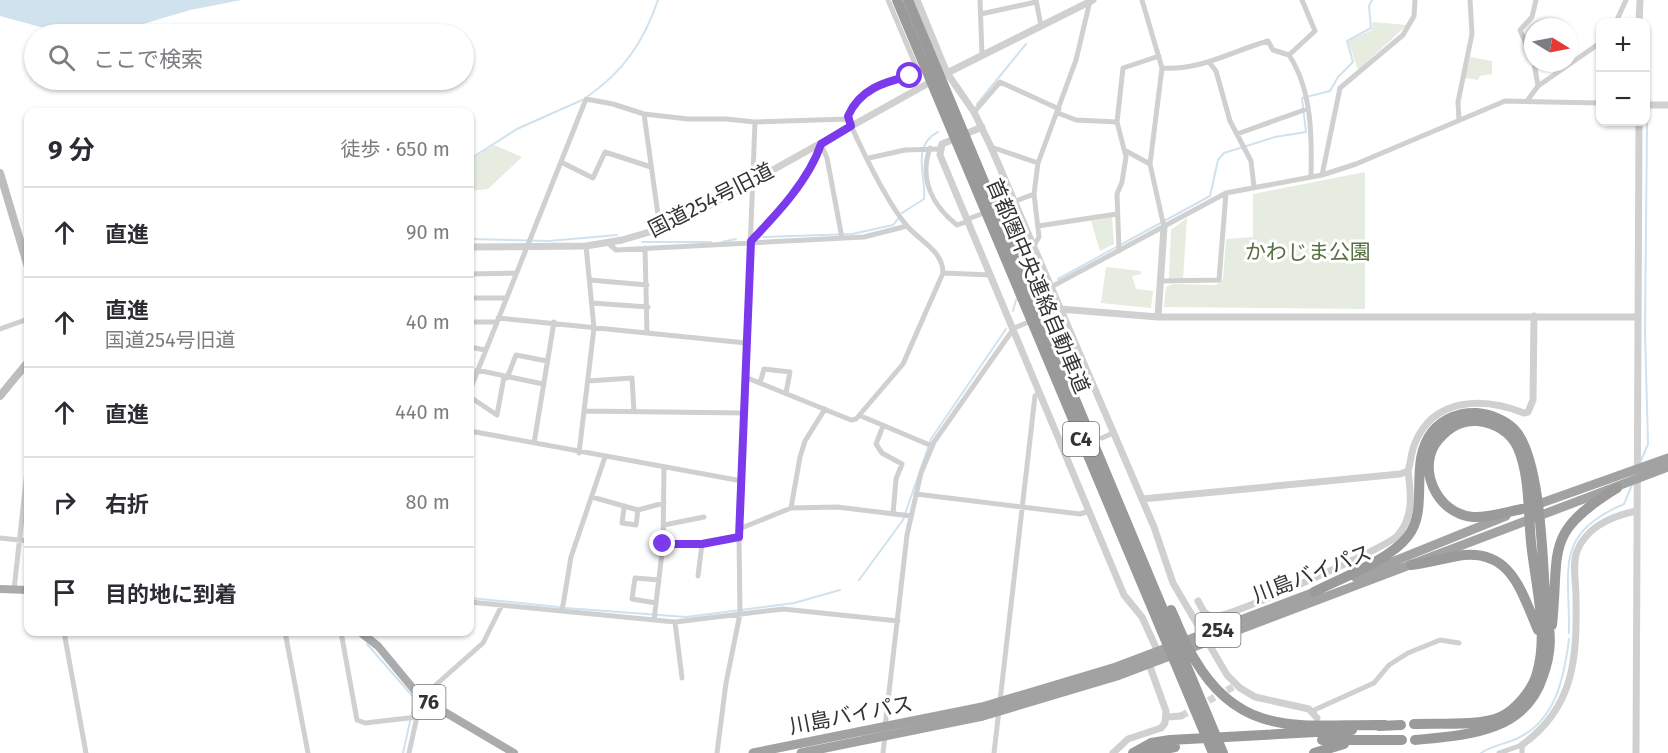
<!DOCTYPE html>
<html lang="ja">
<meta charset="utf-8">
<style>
:root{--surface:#fff;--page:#f2f2f3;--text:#2b2b33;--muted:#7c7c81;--line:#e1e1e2}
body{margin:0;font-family:"Fira Sans","Noto Sans JP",sans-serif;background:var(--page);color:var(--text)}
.controls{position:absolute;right:18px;top:18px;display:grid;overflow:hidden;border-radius:12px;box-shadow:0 2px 4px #0004}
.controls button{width:54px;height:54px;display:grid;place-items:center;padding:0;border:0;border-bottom:2px solid var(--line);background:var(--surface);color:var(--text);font:30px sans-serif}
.compass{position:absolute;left:1524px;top:18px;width:54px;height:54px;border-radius:50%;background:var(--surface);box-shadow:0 2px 4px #0004;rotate:100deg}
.stop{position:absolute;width:18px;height:18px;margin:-14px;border:4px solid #7c3aed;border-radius:50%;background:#fff}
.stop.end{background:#7c3aed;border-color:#fff;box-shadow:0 2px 6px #0008}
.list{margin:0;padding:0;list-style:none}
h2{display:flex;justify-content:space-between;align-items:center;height:78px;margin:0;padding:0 24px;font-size:26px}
h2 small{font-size:20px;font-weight:400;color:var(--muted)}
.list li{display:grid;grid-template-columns:39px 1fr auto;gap:18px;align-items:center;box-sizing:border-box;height:90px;padding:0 24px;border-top:2px solid var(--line)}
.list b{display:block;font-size:22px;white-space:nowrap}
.list p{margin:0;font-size:20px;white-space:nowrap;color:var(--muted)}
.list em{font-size:20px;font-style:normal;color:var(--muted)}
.icon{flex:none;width:33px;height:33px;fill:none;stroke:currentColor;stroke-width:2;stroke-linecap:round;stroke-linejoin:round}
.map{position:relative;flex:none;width:1668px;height:753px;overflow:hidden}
.search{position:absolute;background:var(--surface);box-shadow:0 2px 4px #0004;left:24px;top:24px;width:450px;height:66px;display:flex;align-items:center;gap:15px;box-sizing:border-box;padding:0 21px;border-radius:33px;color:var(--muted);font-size:22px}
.panel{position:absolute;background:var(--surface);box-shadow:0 2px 4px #0004;left:24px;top:108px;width:450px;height:528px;border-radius:12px}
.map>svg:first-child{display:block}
.green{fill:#e6ecdf}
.water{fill:#cfe2ee}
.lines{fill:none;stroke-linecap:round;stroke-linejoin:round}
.stream{stroke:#cfe2ee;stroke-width:2}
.tertiary-tunnel{stroke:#d6d6d6;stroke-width:7;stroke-dasharray:7 3.5;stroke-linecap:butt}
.minor{stroke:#d0d0d0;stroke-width:5}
.tertiary{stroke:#d0d0d0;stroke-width:7}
.secondary{stroke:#bdbdbd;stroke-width:8}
.primary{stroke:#ababab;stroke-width:8}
.trunk{stroke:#a2a2a2;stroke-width:9}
.motorway{stroke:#9a9a9a;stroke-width:10}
.route{stroke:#7c3aed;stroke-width:8}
.labels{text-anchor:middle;stroke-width:6;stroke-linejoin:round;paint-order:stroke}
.shield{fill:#fff;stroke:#707070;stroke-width:1.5}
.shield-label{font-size:20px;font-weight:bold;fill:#333}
.street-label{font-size:21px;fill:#333;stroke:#fff}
.park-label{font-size:21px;fill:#56703f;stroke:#fff}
</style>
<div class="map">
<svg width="1668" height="753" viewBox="0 0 1668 753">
<rect width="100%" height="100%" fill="#fff"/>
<!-- green -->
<path class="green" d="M1373,22L1407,25L1358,70L1348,41L1372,30Z
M1470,57L1492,61V74L1480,76L1478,80L1465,78Z
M494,145L522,157L488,189L470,191V160Z
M1365,172V309L1164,307L1166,287L1173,284L1216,285L1223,279L1226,239L1253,237V194Z
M1112,217L1114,244L1100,251L1091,221Z
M1187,218L1183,279H1169L1171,230Z
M1106,267L1141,271V274L1132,276L1136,289L1153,291L1151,308L1101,303Z"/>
<!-- water -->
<path class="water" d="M0,0H242L190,10L110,34H66L0,16Z"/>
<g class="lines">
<!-- stream -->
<path class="stream" d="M588,96C624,71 644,41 658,0
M977,104L1026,44
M470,159L517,129L582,100
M902,213L924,199C927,179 910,146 938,132
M763,237L852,234L893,225L898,219
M470,239L549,241L617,235
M642,242H711
M722,242L736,239
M1058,279L1210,196L1218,160L1224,153L1275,137L1306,132L1302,98L1330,91L1338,77L1353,62L1347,41L1371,28L1369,6L1372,0
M1033,292L1043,288
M1013,311L1016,300L1020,298
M1640,463L1648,444L1645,332L1647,124
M859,580L903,520L931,439L1006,329
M470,598L559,607
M566,608L686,617L794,603L840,590
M1569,633C1570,569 1553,534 1624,504L1632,485
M367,644L415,699L403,753
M1481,753C1491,746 1505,744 1516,739C1556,721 1564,678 1569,639"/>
<!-- tertiary-tunnel -->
<path class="tertiary-tunnel" d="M1181,716L1233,687"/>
<!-- minor -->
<path class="minor" d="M980,0L982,55
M1036,0L1041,26
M1142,0L1162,68L1150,164L1164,227
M981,14L1036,2
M1616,22L1626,0
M1289,55L1315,31L1302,0
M1533,59L1520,30L1532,17L1536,0
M1209,62L1216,71L1230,121L1251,161L1254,187
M1534,63L1538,86
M1162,68C1200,71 1232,51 1268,41L1273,50L1289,55C1312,90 1312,136 1311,177
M1527,101L1538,86L1600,43
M974,112L1000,82L1059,109
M1058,113L1076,120L1117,122
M644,114L660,229
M1459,120L1458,102L1472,34L1470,0
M1237,134L1307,109
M991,147L1038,163
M930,148C919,179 932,205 957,225L969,221
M1126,151L1150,164
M869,158L905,150L939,149
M561,162L593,178L605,152L651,167
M1322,175L1340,88L1403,35L1414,16L1415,0
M968,219L1034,194
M1038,226L1117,214
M751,241C777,214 809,179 821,144L827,158L842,238
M608,243L616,250L864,237L907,226
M1033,247L1039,237L1034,194L1038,163L1076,60L1090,1
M645,248L647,333
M1119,251L1117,194L1122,182L1126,157L1117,122L1123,68L1159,56
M943,273L991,275
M470,274L516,273
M590,280L647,285
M1162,281L1219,280L1226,193
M1051,287L1226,193L1322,175L1356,164L1505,101L1600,103
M470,298H506
M592,303L648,307
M1039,317L1060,309
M498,318L746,343
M470,322H496
M0,329L28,319
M470,347L485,350
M26,365L28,378
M477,370L543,384
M745,377L851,420L856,419L903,364L943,273C943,251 920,241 907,226C885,200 862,150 848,119C851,101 867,88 883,82C894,78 907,79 915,72L916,66L888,0
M507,378L516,355L547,361
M588,381L632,378L634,412
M760,383L764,369L790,372L786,393
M470,390L586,99L613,104L644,114L688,119H726L755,122L848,119
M470,397L497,415L504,377
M584,411L744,413
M861,416L932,446
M883,426L876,444L882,453L902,464L896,479L893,514
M470,431L742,481
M1102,438L1113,433
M534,443L554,322
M579,453L594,328L586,246
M1066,454L1077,449
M916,494L1080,514L1090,511
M592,497L638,510L664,503
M624,508L622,523L636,525L638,510
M791,508L800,457L805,441L825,409
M664,525L704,517
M739,529L791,508L837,507L911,516
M0,538L28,541
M663,544H702L739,536
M698,576L702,544
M14,590L28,462
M470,602L675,622L783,609L898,621
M656,603L632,599L635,578L659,580
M562,611L571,557L605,457
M654,620L663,544L664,468
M675,622L682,678
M64,632L86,753
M285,632L308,753
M341,632L357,720L365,723L417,717
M1000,701L1035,396L1040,393
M1312,711L1374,683L1389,665L1408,653L1440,640L1459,643
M885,727L907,535L921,473L934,442L1014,328L1031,321
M409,753L421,698L483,643L502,605
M717,753L726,683L740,614L739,536L755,122
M883,753L885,736
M994,753L999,710
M1499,753L1522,745V753"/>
<!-- tertiary -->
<path class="tertiary" d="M917,0L947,73L974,112L991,147L1154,527L1173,583L1227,675L1240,688L1255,697L1309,709L1317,718
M1639,22L1640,0
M943,75L1093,0
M1646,105H1668
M982,127L942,144L940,155L1124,595L1142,617L1158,652
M470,247L586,246L622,240L660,229L701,210L934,80
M1060,309L1158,317H1637
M1158,317L1164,227
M1142,499L1400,474L1408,471C1411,462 1411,452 1415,443C1434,397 1484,397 1524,413L1528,412L1533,400L1534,316
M1198,601L1204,612C1208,615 1213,617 1217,616C1236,614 1386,548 1397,536C1414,518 1411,493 1408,471
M1167,717L1181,716
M1522,745C1575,707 1577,657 1576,597C1576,582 1572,564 1577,551C1587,526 1612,516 1636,511
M1113,753L1128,739L1161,728L1165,723L1166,711L1149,664
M1636,753L1639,122"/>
<!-- secondary -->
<path class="secondary" d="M0,173L28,267
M0,396L28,362"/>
<!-- primary -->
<path class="primary" d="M0,589L28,590
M360,632L378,646L421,698L514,753"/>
<!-- trunk -->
<path class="trunk" d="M1533,506L1668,458
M1355,577L1506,516
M753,753L982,707L1116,667L1320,590
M801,753L983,716L1117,676L1668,467"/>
<!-- motorway -->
<path class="motorway" d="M897,0L1213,753
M908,0L1223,753
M1411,565C1427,563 1441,559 1457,556C1511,547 1521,591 1538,630
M1314,592C1341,578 1390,560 1408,536C1430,508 1408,463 1432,432C1443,418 1461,412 1477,413C1490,414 1505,420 1514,429C1542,457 1543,571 1546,612C1552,635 1551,654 1543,676C1525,733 1466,735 1415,740
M1171,610C1179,627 1185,645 1195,660C1242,740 1304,724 1385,725
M1552,625C1560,549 1543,533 1617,488
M1414,724C1437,723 1479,726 1500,717C1516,710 1533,689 1537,673C1549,633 1535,583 1531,542C1528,512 1530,476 1518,448C1511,432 1495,423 1478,421C1463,420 1449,427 1439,439C1415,466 1436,514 1473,517C1488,518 1507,512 1522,509
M1379,726L1401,725
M1322,740H1402
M1133,753L1151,743L1170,740L1352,730
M1147,753L1175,747
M1314,753L1344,744"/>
</g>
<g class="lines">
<!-- route -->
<path class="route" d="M663,544H702L739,537L751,241C777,214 809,180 821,144L851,126L848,116C860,89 884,82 910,76"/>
</g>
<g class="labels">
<!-- shield labels -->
<g class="shield">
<rect x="1063" y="422" width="36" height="34" rx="4.5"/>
<rect x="1195.5" y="613" width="45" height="34" rx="4.5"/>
<rect x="412.5" y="685" width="33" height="34" rx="4.5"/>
</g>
<g class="shield-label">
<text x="1081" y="446">C4</text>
<text x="1218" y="637">254</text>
<text x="429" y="709">76</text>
</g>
<!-- street labels -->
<g class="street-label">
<text transform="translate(711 200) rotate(-27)" y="7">国道254号旧道</text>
<text transform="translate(1038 286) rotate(67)" y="7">首都圏中央連絡自動車道</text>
<text transform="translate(1312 574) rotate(-21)" y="7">川島バイパス</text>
<text transform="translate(851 715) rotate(-11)" y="7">川島バイパス</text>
</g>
<!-- park labels -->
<g class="park-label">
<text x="1308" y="259">かわじま公園</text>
</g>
</g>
</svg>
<div class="controls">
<button>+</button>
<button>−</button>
</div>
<svg class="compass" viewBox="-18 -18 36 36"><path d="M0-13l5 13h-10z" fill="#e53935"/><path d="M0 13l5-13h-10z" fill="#7c7c81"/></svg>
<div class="stop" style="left:910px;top:76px"></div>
<div class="stop end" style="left:663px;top:544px"></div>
<div class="search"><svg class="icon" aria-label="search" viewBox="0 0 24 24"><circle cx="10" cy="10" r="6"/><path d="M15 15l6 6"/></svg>ここで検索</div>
<section class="panel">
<h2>9 分<small>徒歩 · 650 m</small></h2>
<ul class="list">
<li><svg class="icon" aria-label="ahead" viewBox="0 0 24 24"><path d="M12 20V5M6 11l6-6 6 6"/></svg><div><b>直進</b></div><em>90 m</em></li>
<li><svg class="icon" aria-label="ahead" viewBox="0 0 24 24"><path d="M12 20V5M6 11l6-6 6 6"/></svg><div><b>直進</b><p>国道254号旧道</p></div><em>40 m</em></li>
<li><svg class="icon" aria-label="ahead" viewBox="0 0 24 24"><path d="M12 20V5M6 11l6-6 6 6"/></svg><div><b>直進</b></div><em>440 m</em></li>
<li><svg class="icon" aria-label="right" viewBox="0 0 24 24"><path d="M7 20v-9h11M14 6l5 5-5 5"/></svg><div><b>右折</b></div><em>80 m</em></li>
<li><svg class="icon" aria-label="arrive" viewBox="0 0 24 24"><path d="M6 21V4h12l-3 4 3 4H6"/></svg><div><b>目的地に到着</b></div></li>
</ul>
</section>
</div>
